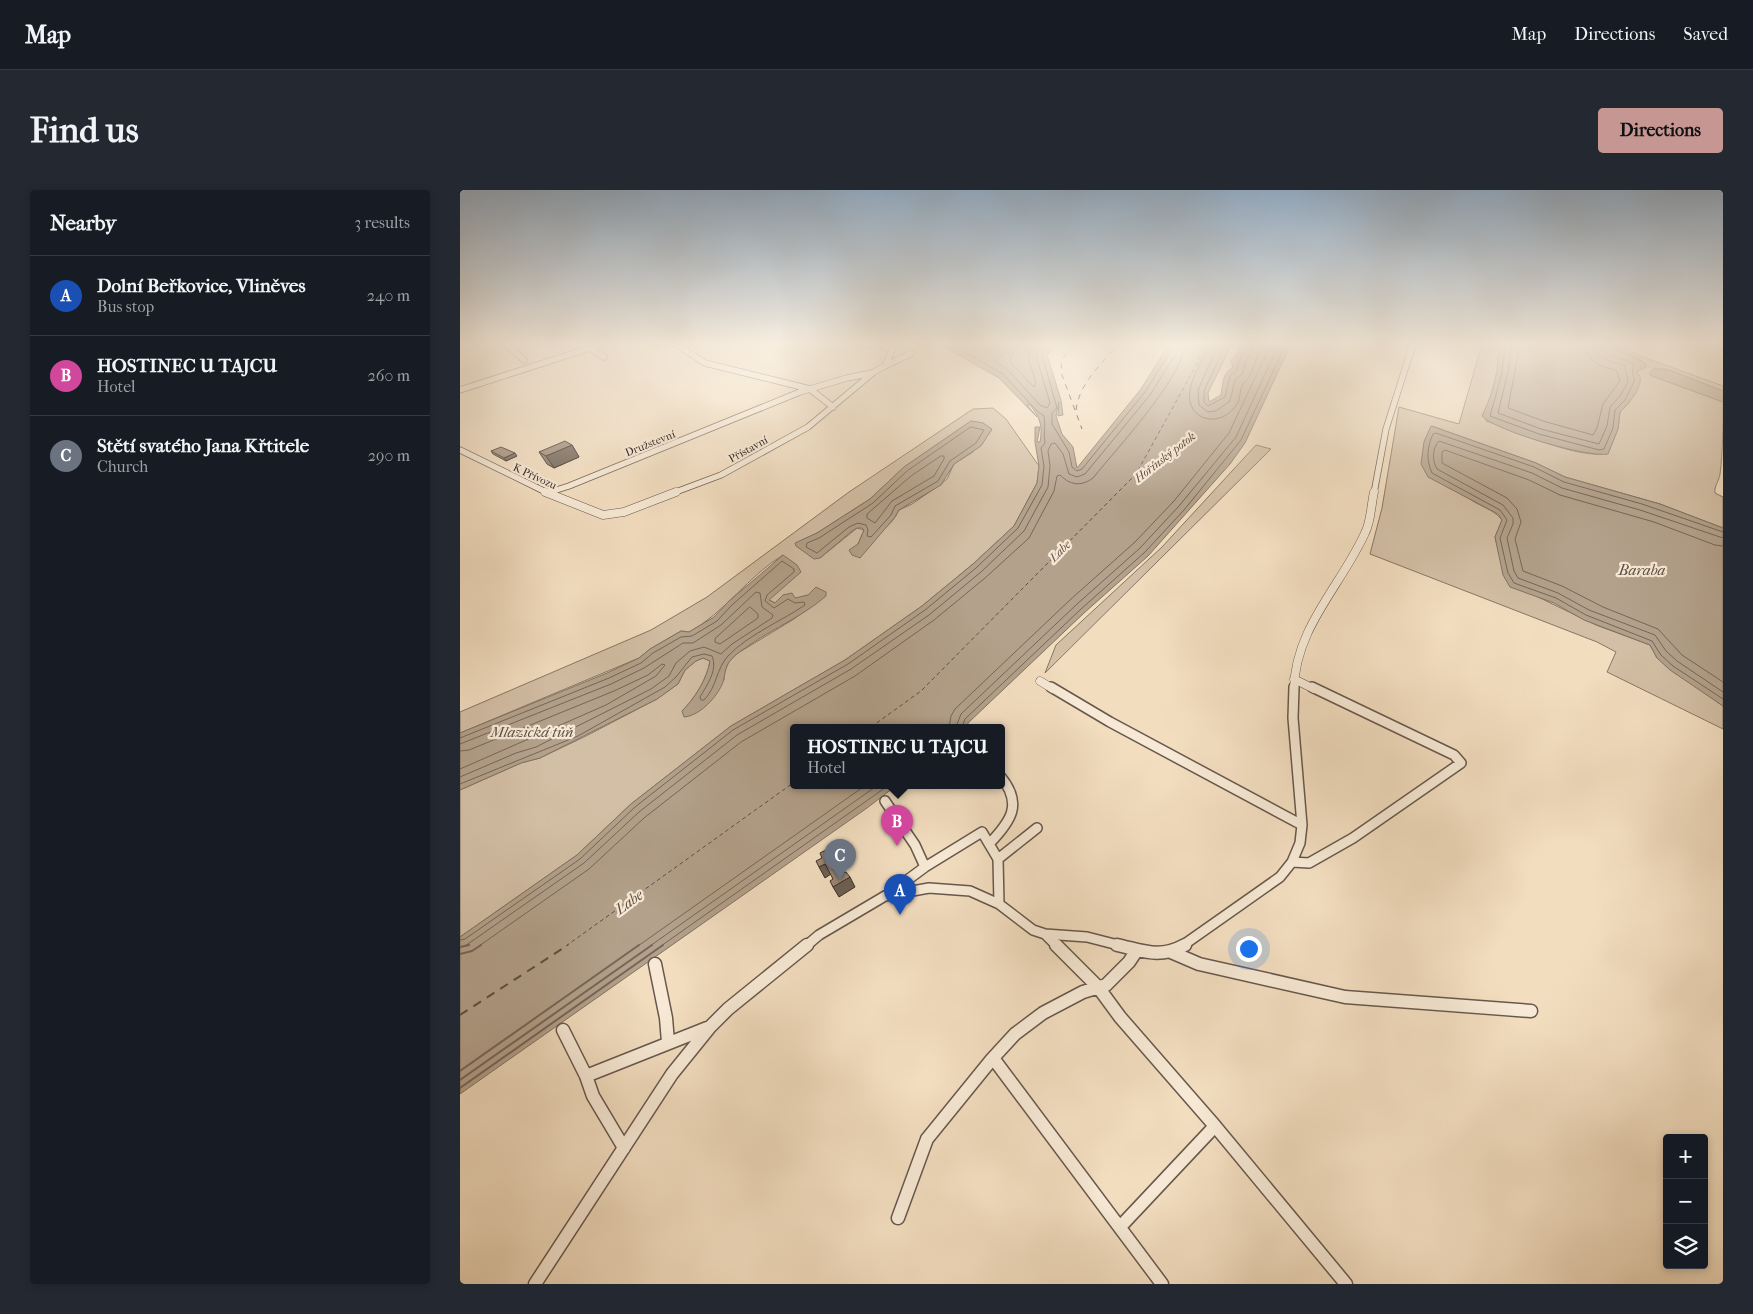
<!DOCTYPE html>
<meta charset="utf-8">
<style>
:root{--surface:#171b24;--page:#242831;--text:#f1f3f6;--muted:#9ea1a6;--line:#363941;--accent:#c59692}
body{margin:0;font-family:"IM FELL French Canon",serif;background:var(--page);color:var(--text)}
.controls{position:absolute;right:15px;bottom:15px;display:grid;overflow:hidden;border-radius:5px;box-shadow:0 2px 8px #0003}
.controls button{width:45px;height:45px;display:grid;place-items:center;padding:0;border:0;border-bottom:1px solid var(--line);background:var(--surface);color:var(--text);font:25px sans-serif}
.you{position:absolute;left:788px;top:758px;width:18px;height:18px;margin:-12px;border:4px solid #fff;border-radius:50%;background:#1a73e8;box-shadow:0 0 0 8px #1a73e833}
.badge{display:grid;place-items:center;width:32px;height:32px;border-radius:50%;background:var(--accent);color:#fff;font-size:16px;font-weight:700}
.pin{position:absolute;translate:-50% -41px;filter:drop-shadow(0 1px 2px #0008)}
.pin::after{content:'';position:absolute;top:26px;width:18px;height:15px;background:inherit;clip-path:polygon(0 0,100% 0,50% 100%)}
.popup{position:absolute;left:330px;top:534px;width:215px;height:65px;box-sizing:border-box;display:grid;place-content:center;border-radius:5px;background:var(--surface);filter:drop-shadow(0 1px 4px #0005);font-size:16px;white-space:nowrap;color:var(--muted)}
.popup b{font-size:19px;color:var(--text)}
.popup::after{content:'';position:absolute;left:50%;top:100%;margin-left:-10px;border:10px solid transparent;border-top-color:var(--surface)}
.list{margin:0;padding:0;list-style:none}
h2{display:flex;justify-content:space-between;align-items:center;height:65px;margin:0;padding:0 20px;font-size:21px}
h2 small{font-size:16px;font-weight:400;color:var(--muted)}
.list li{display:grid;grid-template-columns:32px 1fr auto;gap:15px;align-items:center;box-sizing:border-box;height:80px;padding:0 20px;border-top:1px solid var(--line)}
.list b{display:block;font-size:19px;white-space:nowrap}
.list p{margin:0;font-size:16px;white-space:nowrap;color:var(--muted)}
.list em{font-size:16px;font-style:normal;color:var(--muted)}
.icon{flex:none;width:28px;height:28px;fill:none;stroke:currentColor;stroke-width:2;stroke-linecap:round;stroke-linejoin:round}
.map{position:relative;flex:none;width:1263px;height:1094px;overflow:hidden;border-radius:5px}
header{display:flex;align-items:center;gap:30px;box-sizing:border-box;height:70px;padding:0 25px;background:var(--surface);border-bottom:1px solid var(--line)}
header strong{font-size:24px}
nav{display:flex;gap:28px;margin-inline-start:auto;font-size:18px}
.intro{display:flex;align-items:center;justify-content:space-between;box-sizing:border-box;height:120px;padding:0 30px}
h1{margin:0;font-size:35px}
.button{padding:12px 22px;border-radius:5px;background:var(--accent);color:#111;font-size:18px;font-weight:700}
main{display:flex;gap:30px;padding:0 30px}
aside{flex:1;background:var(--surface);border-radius:5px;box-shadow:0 2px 8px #0003}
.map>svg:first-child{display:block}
.green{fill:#d3bfa5;stroke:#867666;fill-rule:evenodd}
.water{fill:#b3a18b;stroke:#827263}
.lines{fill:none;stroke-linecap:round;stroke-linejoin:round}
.shore-far1{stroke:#766659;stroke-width:1}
.shore{stroke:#766659;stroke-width:2}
.ferry-far1{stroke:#5e4f45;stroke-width:1;stroke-dasharray:4 3;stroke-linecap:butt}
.ferry{stroke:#5e4f45;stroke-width:2;stroke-dasharray:9 7;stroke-linecap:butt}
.minor-far3-casing{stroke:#67584d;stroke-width:7}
.minor-far2-casing{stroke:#67584d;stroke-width:9}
.minor-far1-casing{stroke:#67584d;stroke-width:12}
.minor-casing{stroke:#67584d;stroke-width:15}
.minor-far3{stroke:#f7e9d5;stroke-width:5.5}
.minor-far2{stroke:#f7e9d5;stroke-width:8}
.minor-far1{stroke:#f7e9d5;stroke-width:9}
.minor{stroke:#f7e9d5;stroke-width:12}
.rail{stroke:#392c27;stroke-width:1;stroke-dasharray:5.5 5.5;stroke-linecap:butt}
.wall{fill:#847565;stroke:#392c27}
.shaded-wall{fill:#6b5f53;stroke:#392c27}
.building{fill:#998876;stroke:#392c27}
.labels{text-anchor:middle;stroke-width:4.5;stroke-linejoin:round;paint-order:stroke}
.far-street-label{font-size:11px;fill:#392c27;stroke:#f7e9d5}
.far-water-label{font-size:12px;font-style:italic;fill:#5e4f45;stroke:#f7e9d5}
.water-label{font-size:15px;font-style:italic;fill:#5e4f45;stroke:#f7e9d5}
</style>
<header>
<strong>Map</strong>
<nav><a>Map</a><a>Directions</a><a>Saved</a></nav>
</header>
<div class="intro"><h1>Find us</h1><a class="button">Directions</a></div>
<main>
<aside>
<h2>Nearby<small>3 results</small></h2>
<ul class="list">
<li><span class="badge" style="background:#1a4fb4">A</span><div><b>Dolní Beřkovice, Vliněves</b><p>Bus stop</p></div><em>240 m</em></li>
<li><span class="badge" style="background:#d1479c">B</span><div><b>HOSTINEC U TAJCU</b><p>Hotel</p></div><em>260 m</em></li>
<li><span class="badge" style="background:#6b7280">C</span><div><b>Stětí svatého Jana Křtitele</b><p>Church</p></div><em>290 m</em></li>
</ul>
</aside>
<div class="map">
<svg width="1263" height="1094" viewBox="0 0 1263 1094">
<rect width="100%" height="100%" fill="#f2ddbf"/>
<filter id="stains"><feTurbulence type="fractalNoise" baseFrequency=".004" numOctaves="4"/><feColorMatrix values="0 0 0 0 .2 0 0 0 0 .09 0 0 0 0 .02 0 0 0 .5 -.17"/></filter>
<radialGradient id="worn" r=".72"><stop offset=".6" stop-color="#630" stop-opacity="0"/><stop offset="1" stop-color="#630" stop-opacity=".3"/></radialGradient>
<!-- green -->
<path class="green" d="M1022,154H1042C1037,162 1039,172 1037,181C1034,198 1028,213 1026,231C1057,241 1118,270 1148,263L1158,239L1160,222L1169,213L1180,192V189L1176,182L1186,176C1180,164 1140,155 1126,154L1150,155L1263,196V201L1203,178L1192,186L1263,212C1263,236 1263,261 1260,284C1259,291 1254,296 1255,303L1263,307V338L1200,314L1105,287L1076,273L972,236L964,252C975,266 994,297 1007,307C1018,316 1034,319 1042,330L1035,347L1039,364L1078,407L1136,435L1190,455L1197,468L1263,516V539L1147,482L1156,462L1137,452L910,364L922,318L939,217L999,234Z
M533,218L546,229L579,276L577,293L554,336L513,374L462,416L385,470L271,536L171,614L117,665L0,747V600L61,573L80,568L126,546L197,509L218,494L225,480L236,471L243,468L250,471C247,489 235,508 222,521L264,490V483L269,471L278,463L334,429L365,406L348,405L335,409L323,405L315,413L309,410L323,365C288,386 265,423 229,442L221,441L190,459L179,468L0,543V522L191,440L247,407L389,302L513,219ZM511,231L523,233L532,240L513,262L494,274L487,289L481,294L452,314L439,320C431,338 415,345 398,354L404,340L397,338L360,368L342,350L357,343L410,309L444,277Z
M796,255L811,259L585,483L596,455L702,357Z"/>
<!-- water -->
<path class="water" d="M479,154H516L520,158L535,157L538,154H597L587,165L601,210L603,225L598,226L599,212L596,226L602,244L613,257L617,278L681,199L709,154H772L748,203L749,212L761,205C763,193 762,184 773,177L771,170L780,160L781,154H831L785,253L770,274L688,366L624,423L508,533L507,537H333V595H437L407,618L0,904V747L117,665L171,614L271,536L385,470L462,416L513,374L554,336L577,293L579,276L575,252V237H580L577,252H580C583,236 580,227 570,215H567L577,227L539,188Z
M1042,154C1090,154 1143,147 1186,174V177L1176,182L1180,186C1182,199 1169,213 1160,222L1158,239L1148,264C1128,268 1036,241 1022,226C1029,212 1034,197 1037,181C1038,172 1037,162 1042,154Z
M1194,178L1212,181L1263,201V212L1192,186L1189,184Z
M511,231L523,233L532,239L521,256L494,274L481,295L439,320L435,327L400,368L392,365L389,360L398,354L404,340L402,338H397L392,341L360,368L354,369L336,356L335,353L357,343L410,309L444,277Z
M971,236L1076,273L1105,287L1200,314L1263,338V516L1210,480L1197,468L1190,455L1124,430L1094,413L1050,397L1043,385L1035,347L1042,330L1038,324L968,287L961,274L964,252Z
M323,365L337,375L341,382L309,410L315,413L323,405L332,403L335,408L348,405L356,397L366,402V406C343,426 316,437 291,454C284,459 275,464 270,471C265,477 265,485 263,492C258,506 240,526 224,527L222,521C235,508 247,489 250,471L243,468L236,471L225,480L218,494L197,509L80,568L61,573L0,600V543L147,483L179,468L190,459L221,441L229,442L254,427L268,412Z"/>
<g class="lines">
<!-- shore-far1 -->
<path class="shore-far1" d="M548,154L546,162L536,169V172L548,180L580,215L587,218L590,213L576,166L581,154
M555,154L550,172L574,197L576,193L568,167L572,154
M590,154L582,165L597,218L592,223V234L609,262L612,277L617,281L622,279L685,202L712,159V154
M751,154C744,168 733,183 730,200C725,232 762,239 777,214C781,209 779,202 782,196C783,192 787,190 789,187C792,183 800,159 800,154
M759,154L738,200L739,215L748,222L756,221L770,211L775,190L783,183L785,172L791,163L792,154
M766,154L744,201V212L748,216L765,207L770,186L777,180C778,169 785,164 786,154
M1046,154L1041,187L1030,226L1079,244L1139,260L1144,259L1153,238L1155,220L1165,210L1175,190L1172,183L1174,174L1141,161L1138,154
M1052,154L1048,182L1038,223L1081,239L1139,254L1147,236L1150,217L1160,206L1168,192L1165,176C1152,171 1136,170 1132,154
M1060,154L1048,218L1083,231L1133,245L1137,238L1143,214L1160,191L1157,181C1141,176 1127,172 1124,154
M511,237L524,240L516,253L490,271L478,291L435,316L431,325L411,347L407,346L408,340L406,335L398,333L389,337L357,363L346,357L347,353L359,348L413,313L447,281Z
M481,266H484V269L474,286L432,311L415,333L407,328V324L451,286Z
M1263,342L1182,314L1104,292L1074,277L976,243L973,244C967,257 966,270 972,283L1040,320L1047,330L1040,348L1048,383L1054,393L1096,408L1126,425L1192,451L1201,465L1213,476L1263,509
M1263,348L1180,320L1102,298L1072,283L979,251C972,258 972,271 977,279L1043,315L1053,328V334L1047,348L1054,381L1058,388L1098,403L1129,420L1195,445L1206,461L1217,471L1263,502
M1263,356L1255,355L1194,332L1100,305L1069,290L985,260L982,262V273L1047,308L1057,319L1061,332L1055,349L1063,381L1102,396L1143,417L1198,439L1222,465L1263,492
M290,417L298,424V428L260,454L255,452V449Z
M489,537L491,526L495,519L611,409L675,352L714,311L769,243L811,154
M496,537L501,524L616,415L680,358L719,316L776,247L819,154
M502,537L505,529L621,419L685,362L724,320L781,250L826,154
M0,548L149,488L181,473L193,463L221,447L232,446L257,431L272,415L322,371L334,379V382L307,405L305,411L314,418L328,409L335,413L344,412L345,415C320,432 289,444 268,466C256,479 257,497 244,510H241L240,507C247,495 258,480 252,466L244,464L232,467L216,487L205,497L118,546L0,594
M0,554L151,494L184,478L223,453H233L261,435L296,402L300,403L302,417L313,425L312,428L272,454L261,464L244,457L230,461L216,473L209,486L191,499L76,557L56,563L0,587
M0,561L9,560L154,501L188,485L202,474L205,475L196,486L146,515L0,579
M0,750L5,749L120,669L175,617L273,540L388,474L465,420L516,378L558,338L582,295L584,276L581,258L585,253C583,243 586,236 584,226L577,221L543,184L490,154
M5,756L124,673L179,622L277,545L391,479L469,425L521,382L564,341L588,297L590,276L588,261L591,254L595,253L603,264L609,284L617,287L625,284L690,205L717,162L719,154
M19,756L129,679L184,628L281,552L395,486L474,430L525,388L569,348L594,301L597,286L600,285C610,295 621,297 633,288C659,256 719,192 726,154
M178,756L406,595
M190,756L418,595
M201,756L429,595"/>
<!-- shore -->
<path class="shore" d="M0,757L9,755
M0,764L12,761L21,755
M0,881L179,755
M0,890L192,755
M0,898L203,755"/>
<!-- ferry-far1 -->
<path class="ferry-far1" d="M411,537L461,501L676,284L748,154
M106,756L333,593"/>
<!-- ferry -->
<path class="ferry" d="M0,825L108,755"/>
<defs>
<path id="minor-far3" d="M46,154L64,170
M216,154L245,173L350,199L373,217
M0,157L15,154
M130,158L144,167
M425,176L452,163
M0,200L142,154
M0,260L88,303
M87,303L109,296L340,202L387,188L412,183
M213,303L261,285L348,237L414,182L425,176L433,158L406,154
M914,303L926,239L953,154"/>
<path id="minor-far2" d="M85,302L143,325L164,322L216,302
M87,303L90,302
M834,489L854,499
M580,491L593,499
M834,499C835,438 881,396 905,343C911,332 911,315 914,302"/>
<path id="minor-far1" d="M591,497L650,532L842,635
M425,611L455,655L465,677
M530,653C551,631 563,614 541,587
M832,672L849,673L893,648L1001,573L994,565L852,497
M431,702L465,677L522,642L538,669
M539,714L538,669L577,638
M585,744L597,756
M346,756L359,745L425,706L469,698L510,701L539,714L573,740L585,744L627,747L662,756
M722,756L820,687L832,672L840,653L842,635L833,528L834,497"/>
<path id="minor" d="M596,755L638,797L660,827L755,936L886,1094
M657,755C684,761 699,769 725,755
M711,762L739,774L885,807L1071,821
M195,774L206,828L208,852
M103,840L126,886L247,838
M533,868L702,1094
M126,886L133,906L164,958
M438,1028L467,949L532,869L555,844L583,823L623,802L646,795L669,772L677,760
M660,1037L755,936
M75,1094L212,884L250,837L268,819L347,755"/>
</defs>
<!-- minor-far3 casing -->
<use href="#minor-far3" class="minor-far3-casing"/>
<!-- minor-far2 casing -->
<use href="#minor-far2" class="minor-far2-casing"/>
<!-- minor-far1 casing -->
<use href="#minor-far1" class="minor-far1-casing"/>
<!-- minor casing -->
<use href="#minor" class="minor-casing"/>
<!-- minor-far3 -->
<use href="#minor-far3" class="minor-far3"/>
<!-- minor-far2 -->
<use href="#minor-far2" class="minor-far2"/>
<!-- minor-far1 -->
<use href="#minor-far1" class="minor-far1"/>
<!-- minor -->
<use href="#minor" class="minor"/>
<!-- rail -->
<path class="rail" d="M612,154L601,172L602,185L622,239
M616,220C619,193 642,174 658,154"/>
</g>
<!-- wall -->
<path class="wall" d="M112,255L119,267L94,278L87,274L79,262Z
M31,261L57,266L46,271L33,264Z"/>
<!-- shaded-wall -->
<path class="shaded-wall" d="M112,255L119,267L94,278L86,266Z
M55,263L57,266L46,271L44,268Z
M380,666L386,676L381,679L387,689L390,687L395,697L379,707L373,697L375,669Z
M365,674L371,684L365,688L359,677Z"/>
<!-- building -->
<path class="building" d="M105,251L112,255L86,266L79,262Z
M41,257L55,263L44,268L31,261Z
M368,659L370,663L377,660L380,666L375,669L383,683L386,682L390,687L373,697L370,691L373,689L365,674L359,677L356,671L362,668L360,663Z"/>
<!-- sky -->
<linearGradient id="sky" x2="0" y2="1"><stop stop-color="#93acc3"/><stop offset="0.5" stop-color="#f9f0e2"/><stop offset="1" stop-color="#f9f0e2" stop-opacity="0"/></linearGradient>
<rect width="1263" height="307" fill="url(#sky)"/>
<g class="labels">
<!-- far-street labels -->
<g class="far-street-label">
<text transform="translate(190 253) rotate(-22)" y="4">Družstevní</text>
<text transform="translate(288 259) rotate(-29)" y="4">Přístavní</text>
<text transform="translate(75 286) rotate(25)" y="4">K Přívozu</text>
</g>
<!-- far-water labels -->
<g class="far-water-label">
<text transform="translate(705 267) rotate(-38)" y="4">Hořínský potok</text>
<text transform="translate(600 361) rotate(-45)" y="4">Labe</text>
</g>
<!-- water labels -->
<g class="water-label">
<text x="1182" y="385">Baraba</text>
<text x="72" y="547">Mlazická tůň</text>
<text transform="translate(169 712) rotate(-36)" y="5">Labe</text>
</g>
</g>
<rect width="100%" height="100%" filter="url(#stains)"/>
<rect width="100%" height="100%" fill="url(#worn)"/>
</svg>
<div class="controls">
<button>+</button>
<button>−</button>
<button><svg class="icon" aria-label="layers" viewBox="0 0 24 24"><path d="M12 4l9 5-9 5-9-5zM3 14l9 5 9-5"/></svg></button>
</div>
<div class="you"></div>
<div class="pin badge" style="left:440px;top:725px;background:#1a4fb4">A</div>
<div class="pin badge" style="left:437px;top:656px;background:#d1479c">B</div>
<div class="popup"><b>HOSTINEC U TAJCU</b>Hotel</div>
<div class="pin badge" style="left:380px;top:690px;background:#6b7280">C</div>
</div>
</main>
